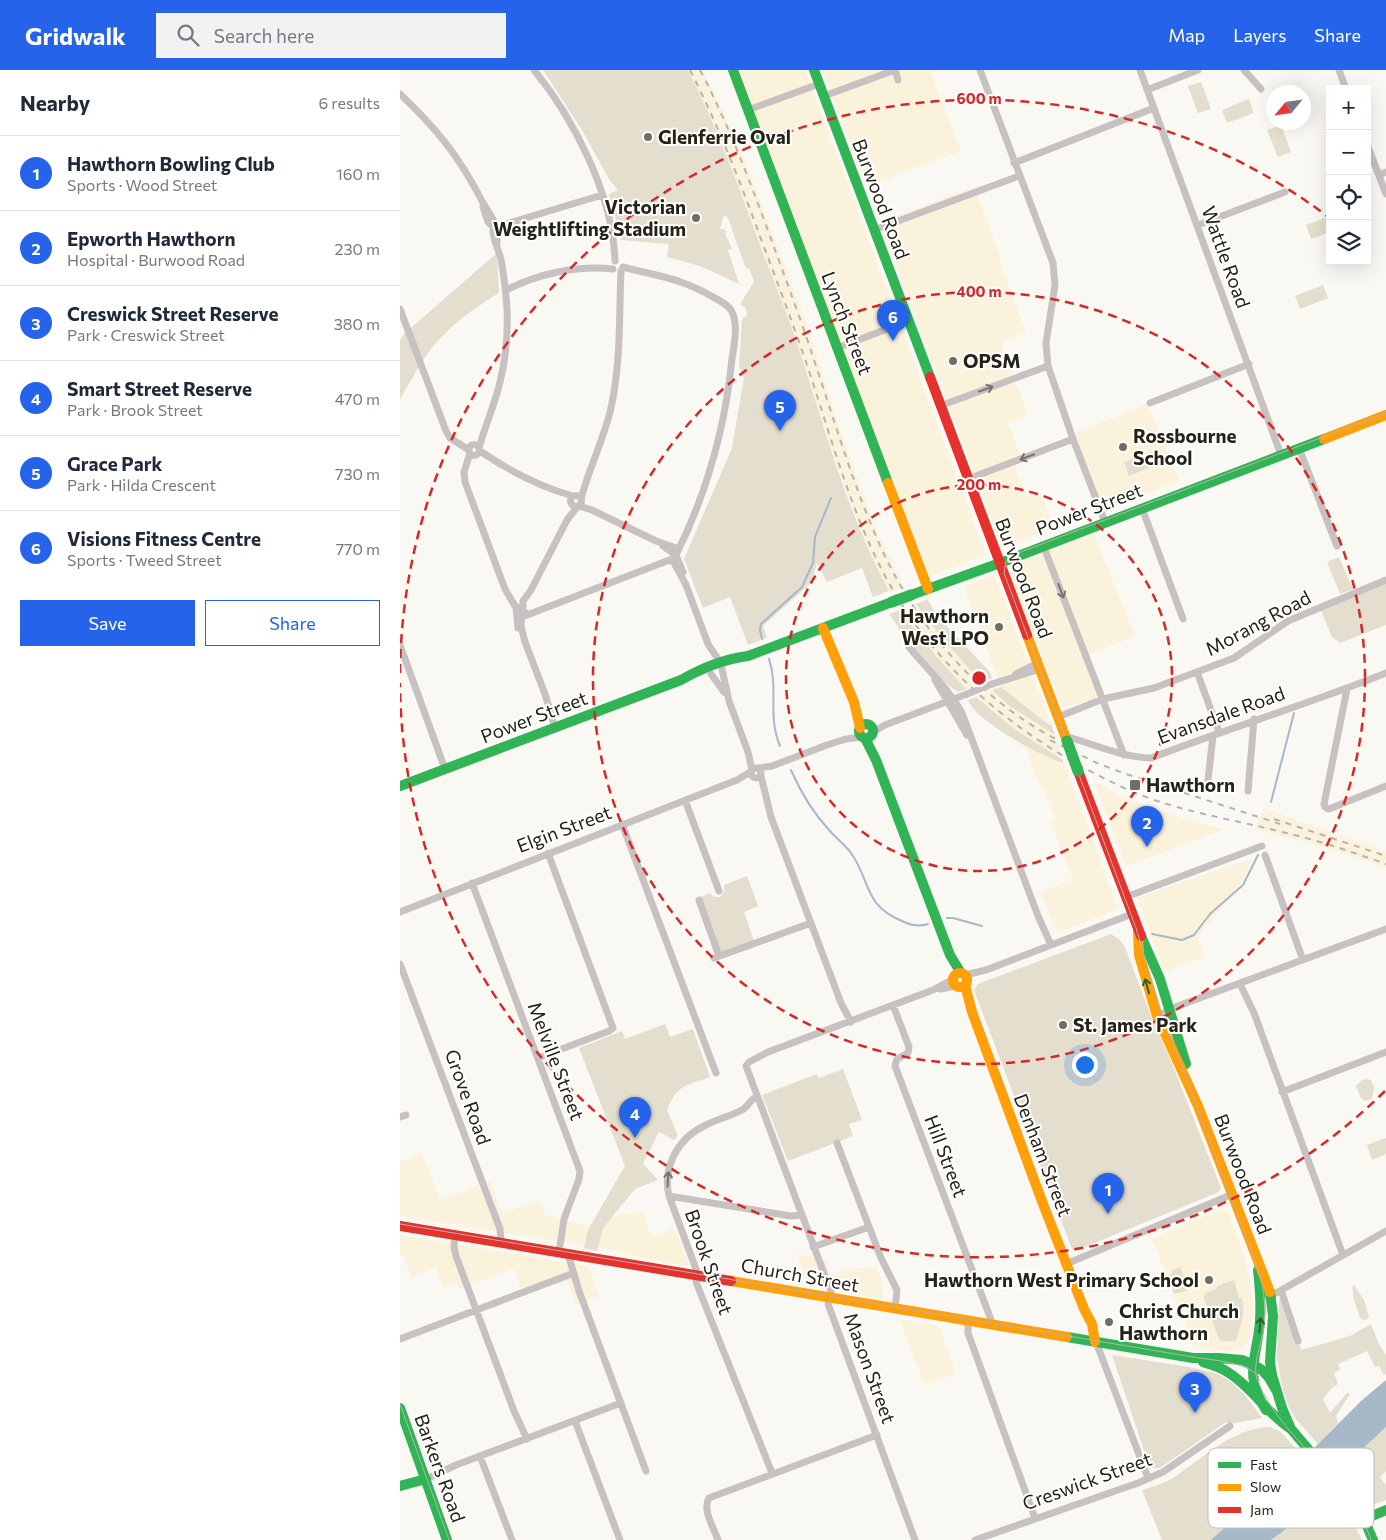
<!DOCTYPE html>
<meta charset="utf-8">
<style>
:root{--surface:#fff;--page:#f2f2f3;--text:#1f2937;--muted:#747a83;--line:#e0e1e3;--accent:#2563eb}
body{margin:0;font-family:Commissioner,sans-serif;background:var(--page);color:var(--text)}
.controls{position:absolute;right:15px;top:15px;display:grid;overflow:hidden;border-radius:0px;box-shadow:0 5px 20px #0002}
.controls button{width:45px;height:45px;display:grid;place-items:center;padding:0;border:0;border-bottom:1px solid var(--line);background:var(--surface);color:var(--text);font:25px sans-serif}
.compass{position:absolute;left:866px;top:15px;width:45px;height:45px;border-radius:50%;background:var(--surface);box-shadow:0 5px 20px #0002;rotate:241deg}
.you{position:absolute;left:684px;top:994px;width:18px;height:18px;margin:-12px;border:4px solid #fff;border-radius:50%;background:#1a73e8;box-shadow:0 0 0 8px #1a73e833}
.badge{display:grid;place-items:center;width:32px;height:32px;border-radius:50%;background:var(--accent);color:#fff;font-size:16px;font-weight:700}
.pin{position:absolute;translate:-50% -41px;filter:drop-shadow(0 1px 2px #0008)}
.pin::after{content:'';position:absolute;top:26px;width:18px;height:15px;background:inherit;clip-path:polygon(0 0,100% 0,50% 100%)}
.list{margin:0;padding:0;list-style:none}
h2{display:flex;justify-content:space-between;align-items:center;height:65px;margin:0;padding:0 20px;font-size:21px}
h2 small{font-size:16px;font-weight:400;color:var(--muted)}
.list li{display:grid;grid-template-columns:32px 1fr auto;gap:15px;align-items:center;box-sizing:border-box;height:75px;padding:0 20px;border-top:1px solid var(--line)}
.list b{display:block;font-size:19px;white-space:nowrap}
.list p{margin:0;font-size:16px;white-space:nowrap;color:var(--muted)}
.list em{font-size:16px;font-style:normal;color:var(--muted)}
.actions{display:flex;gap:10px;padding:15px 20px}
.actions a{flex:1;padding:11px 0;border:1px solid var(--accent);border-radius:0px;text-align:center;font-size:18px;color:var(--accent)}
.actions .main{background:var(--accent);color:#fff}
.icon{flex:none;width:28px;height:28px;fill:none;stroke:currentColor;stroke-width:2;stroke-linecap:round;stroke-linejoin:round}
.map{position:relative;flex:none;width:986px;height:1470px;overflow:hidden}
header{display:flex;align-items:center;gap:30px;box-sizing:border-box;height:70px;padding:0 25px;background:var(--accent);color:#fff}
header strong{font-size:24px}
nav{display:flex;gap:28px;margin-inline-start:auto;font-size:18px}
.search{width:350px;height:45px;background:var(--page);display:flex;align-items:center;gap:12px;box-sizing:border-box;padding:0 18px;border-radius:0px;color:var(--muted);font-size:19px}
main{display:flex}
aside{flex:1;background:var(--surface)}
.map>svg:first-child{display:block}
.built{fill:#fbf2db}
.green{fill:#e3decd}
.water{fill:#a7b8c8}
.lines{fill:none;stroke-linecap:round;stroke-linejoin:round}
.stream{stroke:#a7b8c8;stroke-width:2}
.street{stroke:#c7c2c1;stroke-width:7}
.fast{stroke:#30b455;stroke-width:10}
.slow{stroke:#ff9f0a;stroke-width:10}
.jam{stroke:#e5322d;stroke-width:10}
.tram{stroke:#b7b3b1;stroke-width:1}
.rail{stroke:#b7b3b1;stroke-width:2;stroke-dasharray:6 6;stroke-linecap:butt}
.street-bridge{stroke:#c7c2c1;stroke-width:7}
.fast-bridge{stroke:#30b455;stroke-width:11}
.oneway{stroke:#76726c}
.oneway2{stroke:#2a6432}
.ring{fill:none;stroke:#d62828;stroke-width:2.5;stroke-dasharray:9 6}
.poi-dot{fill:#706d63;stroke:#fff;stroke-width:2}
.labels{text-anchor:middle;stroke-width:4;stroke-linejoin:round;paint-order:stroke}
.poi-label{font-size:19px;font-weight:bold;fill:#252216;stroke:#fff;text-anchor:start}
.street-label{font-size:19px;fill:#252216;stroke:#fff}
.key{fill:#fff;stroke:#bebdb9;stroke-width:1}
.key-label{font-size:14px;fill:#252216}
.centre{fill:#d62828;stroke:#fff;stroke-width:2.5}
.ring-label{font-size:15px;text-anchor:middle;font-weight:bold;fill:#d62828;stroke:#fff;stroke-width:4;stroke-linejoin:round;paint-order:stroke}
</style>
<header>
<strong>Gridwalk</strong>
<div class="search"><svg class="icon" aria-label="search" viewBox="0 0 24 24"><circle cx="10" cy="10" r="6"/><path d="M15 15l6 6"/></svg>Search here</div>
<nav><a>Map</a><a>Layers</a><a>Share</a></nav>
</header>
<main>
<aside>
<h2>Nearby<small>6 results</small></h2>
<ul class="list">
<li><span class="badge">1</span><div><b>Hawthorn Bowling Club</b><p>Sports · Wood Street</p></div><em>160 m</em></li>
<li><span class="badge">2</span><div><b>Epworth Hawthorn</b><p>Hospital · Burwood Road</p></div><em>230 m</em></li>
<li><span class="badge">3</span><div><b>Creswick Street Reserve</b><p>Park · Creswick Street</p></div><em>380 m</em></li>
<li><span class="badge">4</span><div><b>Smart Street Reserve</b><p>Park · Brook Street</p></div><em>470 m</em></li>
<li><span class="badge">5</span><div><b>Grace Park</b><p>Park · Hilda Crescent</p></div><em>730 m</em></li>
<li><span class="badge">6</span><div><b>Visions Fitness Centre</b><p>Sports · Tweed Street</p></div><em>770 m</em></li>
</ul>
<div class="actions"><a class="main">Save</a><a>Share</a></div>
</aside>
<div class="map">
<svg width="986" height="1470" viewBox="0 0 986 1470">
<rect width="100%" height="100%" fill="#faf8f2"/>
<!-- built -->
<path class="built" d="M288,0H303L339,75L406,252L438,353L474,456L504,517L490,522L467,477L430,376L396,272L335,107L309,43Z
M337,0H405L586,485L529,506Z
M423,0H530L561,81L466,116Z
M574,117L601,188L599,189L626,263L601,272L628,346L608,353L620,386L612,389L627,427L641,423L654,458L602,477L480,152Z
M748,334L779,411L704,440L675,363Z
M694,464L735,566L688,585L704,625L663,638L610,505L613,494Z
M594,504L651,654L649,655L601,617L564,516Z
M516,534L545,572L582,613L566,619L536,586L500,540Z
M592,620L608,635L655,665L663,690L613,658L576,627Z
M625,676L662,693L666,697L718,839L657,863L641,822L673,810L650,750L655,748L642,715H639Z
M693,710L719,725L752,738L801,754L825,759L726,796Z
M864,738L986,782V797L921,776L855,759Z
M853,788L840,815L798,867L805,887L765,901L737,828Z
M22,1083L40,1130L90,1111L102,1144L139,1130L145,1145L187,1156L220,1145L244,1141L248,1160L255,1166L275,1159L289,1196L227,1185L220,1181L0,1146V1092Z
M824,1140L828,1144L843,1182L848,1201L853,1234L852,1260L845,1277L833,1282L794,1277L752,1169L817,1141Z
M0,1165L188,1196L199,1226L177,1235L167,1210L124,1225L114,1199L60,1219L58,1213L44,1218L36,1198L11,1208L3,1185L0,1186Z
M397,1184L426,1190L431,1205L442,1200L477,1197L484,1219L482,1229L409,1216Z
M499,1249L539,1256L556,1303L525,1315Z"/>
<!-- green -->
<path class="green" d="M143,0H288C317,57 339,117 361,178C373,210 386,241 397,273C424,356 447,444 489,521L473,527L462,498L427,512L417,493L411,513L363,556L367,568L348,575L330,527L303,538L284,489L332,378L344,308L339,296L342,249L347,245L346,238L340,234L354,212L349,198L346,199L328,148L324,145L320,159H323L327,162L325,163L332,179L328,180L339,214L300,196L267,187L269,174L221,170L209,124L218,120L210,111L182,60Z
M801,12L811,39L798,43L788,16Z
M849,29L854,43L827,53L822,40Z
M881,55L891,82L878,87L867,60Z
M930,146V162L911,169L906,155Z
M97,183L99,223C72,239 41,262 24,289C15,302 8,316 0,329V270L5,263Z
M923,215L928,228L900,239L895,226Z
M748,383L753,396L729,406L724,392Z
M939,487L953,519L940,524L927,492Z
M986,510V555L940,573L932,567L920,538Z
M527,529L539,548L590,602L592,608L582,613L545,572L516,534Z
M500,540L536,586L566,619L558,622C533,606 506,569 489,544Z
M601,617L649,655L651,654L655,665L608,635L592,620Z
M576,627L613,658L663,690V693C642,687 574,650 568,630Z
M347,806L358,836L344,842L354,871L321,883L300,827L310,823L314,827H320L324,822V815Z
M711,864L719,869L725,877L752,949L769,986L821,1118L819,1122L675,1181L672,1179L574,920L578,914Z
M265,954L270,967L293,959L310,1007C286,1016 277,1014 267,1040L278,1066L274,1070L259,1062L243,1094L258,1110L235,1119L203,1158L197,1181L184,1178L188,1160L225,1096L179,978L222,961L225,969Z
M443,999L462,1050L449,1054L453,1066L388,1091L362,1025L417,1004L419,1008Z
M966,1009L971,1010L974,1017L972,1029L965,1031L961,1028L956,1016L962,1010Z
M986,1068V1084L972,1090L967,1075Z
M780,1197L787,1215L786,1221L774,1224L769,1206L773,1200Z
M834,1210L839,1228H842C846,1242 840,1257 836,1271H820L804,1229L805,1223L817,1219V1216Z
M953,1214L964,1230L969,1247L966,1250L961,1249C957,1239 951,1225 953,1214Z
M883,1227L901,1280L950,1266L971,1254L979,1274L986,1285V1304L984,1305L979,1296L975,1297L967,1281L938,1294L940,1300L934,1303L938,1314L933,1317L923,1329L930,1343L947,1323H949L950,1324L936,1346L938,1353L918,1374L895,1348L888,1335L882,1316L877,1287L879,1229Z
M712,1285L789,1297L818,1304L831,1312L845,1325L862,1348L829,1354L826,1352L760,1398C755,1399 753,1398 749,1395Z
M870,1357L881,1362L904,1388C875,1417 842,1443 811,1470H762L742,1420C752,1417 762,1414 771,1409C803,1389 831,1358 870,1357Z
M986,1357V1401L980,1407L986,1415V1430C979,1432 972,1437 965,1431L940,1400Z
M929,1413L945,1433L962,1470H871C884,1461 892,1448 904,1438L906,1439C915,1432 922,1424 929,1413Z"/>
<!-- water -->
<path class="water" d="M986,1310V1357L940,1400L922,1424L906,1440L904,1438L894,1446L896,1449L882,1462L871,1470H811L850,1435L884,1408L961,1331Z"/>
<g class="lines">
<!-- stream -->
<path class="stream" d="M362,569L360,560L361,554L402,517L413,493L415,467L431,428
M369,589C379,619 367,645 380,676
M391,700C401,723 413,743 430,761C437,769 445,775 451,783C471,811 463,835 502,851C510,855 519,857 528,854
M871,732L894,643
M547,848H553L582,856
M752,864L782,870L794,865L810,844L843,815L858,785"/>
<!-- street -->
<path class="street" d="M134,0C175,50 213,126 215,191
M495,0L498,10
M580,0L653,193L655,215L646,273L648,296L673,369L705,452
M740,0L881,385
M844,0L861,19
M939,0L946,19
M747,20L798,0
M0,24C36,58 59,86 82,131C92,149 98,151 97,173
M424,26L495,0
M348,40L419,14
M967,74L986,124
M614,93L754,38
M979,105L986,102
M83,137L88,152L95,158
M798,155L885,122
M474,160L619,106
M106,220C138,204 177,195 213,199
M0,239L46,361L50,368L69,380
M437,278L508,251
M750,333L849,294
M540,336L648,296
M68.5 380a5.5 5.5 0 1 1 11 0a5.5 5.5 0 1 1-11 0Z
M79,378C85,356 95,334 100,312C106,288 108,263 107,239C106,222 104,206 101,189C99,181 92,167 93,160L99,156L202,125
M899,378L937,476
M80,381C108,400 141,417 173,426
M70,383L64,402L65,412L105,519L115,536L126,543
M568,409L673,369
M170.5 431a5.5 5.5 0 1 1 11 0a5.5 5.5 0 1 1-11 0Z
M181,429C189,398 204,369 211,338C221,292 219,247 221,201
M179,436L192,440L256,471L279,479
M742,438L783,549
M643,475L724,685
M263,476L276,485L283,502
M272,489L286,515L308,574L320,592
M116,537L118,558
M122,547L272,489L276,485C307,423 325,358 332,289C334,275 339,253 331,240C327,234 319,230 313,227C281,208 257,206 223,197
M0,575L45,699
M509,577C527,599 548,618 562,643L638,846L651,875
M322,599L329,631L348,682L352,700
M797,602L819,662
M311,604L324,622
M616,604L638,593
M535,610L567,665
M592,614L640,599
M947,619L924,734L925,737L929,739L986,716
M658,647L703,629L754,618L834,588L888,551L986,510
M155,658L145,624L125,572L121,556L123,536V531L131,520L167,450L177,437
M473,662L485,655L567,624
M665,666C694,674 721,687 751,688C829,658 909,634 986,603
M351 703a5 5 0 1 1 10 0a5 5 0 1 1-10 0Z
M359,698L372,696L427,675L446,669L462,667
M361,706L371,747L441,933L451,952
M807,719L813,665
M848,721L854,649
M285,730L319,821
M222,754L316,1003
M865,785L903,890
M72,813L180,1101L179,1109L164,1149L159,1182
M726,827L862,776
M299,830L319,886
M0,842L337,710L352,701
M314,888L411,853
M0,894L100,1159L101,1172
M565,905L586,900L732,844
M840,914L854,943L943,1185
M541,919L556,916
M493,935L509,977L508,983L497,989L495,996L593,1255
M757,946L778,936L986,859
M138,988L209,961L213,958L148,783
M882,1022L986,982
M356,1027C350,1030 348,1037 342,1040C331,1046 317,1049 306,1055C279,1067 262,1096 269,1126L296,1199V1212L372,1403
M0,1047L6,1045
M437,1073L481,1188L497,1220L495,1239
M269,1126L391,1146L401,1145
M55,1165L54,1177L56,1186L114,1341L127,1369
M413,1177L469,1157
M168,1184L179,1221L246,1401
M666,1194L833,1124
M881,1220L898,1271
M869,1227L986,1161
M568,1251V1263L635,1448
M0,1269L174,1203
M696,1272L748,1408
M175,1351L220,1470
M80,1386L112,1470
M26,1409L56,1395L221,1333
M318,1470C314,1458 302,1440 309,1428L477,1365
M515,1470L428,1234L431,1222L346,996L349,992L368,982L533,920L553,909
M575,1470L738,1413L763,1402L830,1356"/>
<!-- fast -->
<path class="fast" d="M333,0L488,413
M414,0L530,307
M511,525L600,493L924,369
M459 661a7 7 0 1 1 14 0a7 7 0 1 1-14 0Z
M465,668L476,690L550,885L561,903
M0,716L281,610C302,598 324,589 348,586L492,532
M741,866L760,909L786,994
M858,1200C860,1217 861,1234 860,1251C857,1289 843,1304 866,1340
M870,1222L873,1246L870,1292L872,1305L882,1338L891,1359L960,1440L973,1470
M667,1267L793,1288H818L842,1290L852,1294L861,1299L869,1308L876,1320
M803,1292C812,1295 821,1297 829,1303C853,1318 867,1344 891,1359
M0,1338L47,1470
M0,1416L26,1409
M965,1449L986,1440"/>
<!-- slow -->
<path class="slow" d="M924,369L986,345
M488,413L528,519
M423,558L454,632L460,658
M627,565L667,671
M738,861L739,885L757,946L798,1036L870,1222
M553 910a7 7 0 1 1 14 0a7 7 0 1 1-14 0Z
M565,915L572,942L643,1134L684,1239L692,1254L695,1272
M331,1211L667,1267"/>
<!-- jam -->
<path class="jam" d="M530,307L627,565
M678,701L741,866
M0,1156L331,1211"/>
<!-- tram -->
<path class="tram" d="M0,1154L793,1287C811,1290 848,1292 859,1307
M0,1334L49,1470
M971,1470C951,1407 881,1371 857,1309C852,1296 862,1272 864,1257C866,1239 864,1221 860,1204L762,944L736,858L604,503L606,492L618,483L986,343"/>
<!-- rail -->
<path class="rail" d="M290,0C318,55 340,111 361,169C378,214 395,259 410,304C437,386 460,475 510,547C563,623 639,678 722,717C773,741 828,748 882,762C918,770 952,782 986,794
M300,0C330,57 352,117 374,177C387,213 401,250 413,287C435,352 454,419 483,482C519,559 582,632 658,670
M650,670L697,693L726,704L880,754
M874,749L986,786"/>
<!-- street-bridge -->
<path class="street-bridge" d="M567,624L592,614"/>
<!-- fast-bridge -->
<path class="fast-bridge" d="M492,532L511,525
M667,671L678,701"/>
</g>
<!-- one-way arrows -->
<defs><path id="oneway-shaft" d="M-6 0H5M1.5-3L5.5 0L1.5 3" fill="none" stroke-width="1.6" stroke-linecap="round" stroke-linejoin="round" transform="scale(1.25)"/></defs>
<g class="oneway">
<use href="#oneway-shaft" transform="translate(586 319) rotate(-20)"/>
<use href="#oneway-shaft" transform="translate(627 387) rotate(159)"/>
<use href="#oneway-shaft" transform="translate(661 521) rotate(69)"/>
<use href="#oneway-shaft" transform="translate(268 1109) rotate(-86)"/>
</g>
<g class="oneway2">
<use href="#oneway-shaft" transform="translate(747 916) rotate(-105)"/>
<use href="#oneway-shaft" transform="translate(860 1255) rotate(-84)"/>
</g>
<!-- distance rings -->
<g class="ring">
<circle cx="579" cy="608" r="193"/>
<circle cx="579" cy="608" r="386"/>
<path d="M985 1021A579 579 0 0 1 0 613M0 603A579 579 0 0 1 927 146"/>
</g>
<!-- markers -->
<g class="poi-dot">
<circle cx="248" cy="67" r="5"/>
<circle cx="296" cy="148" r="5"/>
<circle cx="553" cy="291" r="5"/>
<circle cx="723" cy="377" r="5"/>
<circle cx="599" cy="557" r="5"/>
<rect x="729" y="709" width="12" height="12" rx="2.5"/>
<circle cx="663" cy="955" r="5"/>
<circle cx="809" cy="1210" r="5"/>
<circle cx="709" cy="1252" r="5"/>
</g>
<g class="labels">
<!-- poi labels -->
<g class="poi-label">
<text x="258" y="74">Glenferrie Oval</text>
<text x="286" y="144" text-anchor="end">Victorian<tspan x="286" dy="22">Weightlifting Stadium</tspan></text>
<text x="563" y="298">OPSM</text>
<text x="733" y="373">Rossbourne<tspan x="733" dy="22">School</tspan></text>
<text x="589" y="553" text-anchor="end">Hawthorn<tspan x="589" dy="22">West LPO</tspan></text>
<text x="746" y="722">Hawthorn</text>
<text x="673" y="962">St. James Park</text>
<text x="799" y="1217" text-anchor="end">Hawthorn West Primary School</text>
<text x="719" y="1248">Christ Church<tspan x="719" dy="22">Hawthorn</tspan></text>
</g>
<!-- street labels -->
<g class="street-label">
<text transform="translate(481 129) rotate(69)" y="7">Burwood Road</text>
<text transform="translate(826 187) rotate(70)" y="7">Wattle Road</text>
<text transform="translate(447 253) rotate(69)" y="7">Lynch Street</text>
<text transform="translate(689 439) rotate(-21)" y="7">Power Street</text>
<text transform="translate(624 508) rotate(69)" y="7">Burwood Road</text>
<text transform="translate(858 553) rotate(-28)" y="7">Morang Road</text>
<text transform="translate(821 645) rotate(-20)" y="7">Evansdale Road</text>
<text transform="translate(134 647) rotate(-21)" y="7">Power Street</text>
<text transform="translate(164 759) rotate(-21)" y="7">Elgin Street</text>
<text transform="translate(156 991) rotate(69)" y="7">Melville Street</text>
<text transform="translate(68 1027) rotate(70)" y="7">Grove Road</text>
<text transform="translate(643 1085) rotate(69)" y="7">Denham Street</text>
<text transform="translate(546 1086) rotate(69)" y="7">Hill Street</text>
<text transform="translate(843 1104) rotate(69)" y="7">Burwood Road</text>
<text transform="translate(309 1192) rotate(71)" y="7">Brook Street</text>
<text transform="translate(400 1205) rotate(10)" y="7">Church Street</text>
<text transform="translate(470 1298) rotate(70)" y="7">Mason Street</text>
<text transform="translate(40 1398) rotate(70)" y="7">Barkers Road</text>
<text transform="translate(687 1411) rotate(-20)" y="7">Creswick Street</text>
</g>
</g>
<!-- legend -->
<rect x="808" y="1378" width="166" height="80" rx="8" class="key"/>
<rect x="818" y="1392" width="23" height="6" fill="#30b455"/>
<rect x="818" y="1414" width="23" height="7" fill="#ff9f0a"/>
<rect x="818" y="1437" width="23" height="6" fill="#e5322d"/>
<g class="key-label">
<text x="850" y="1400">Fast</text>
<text x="850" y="1422">Slow</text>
<text x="850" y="1445">Jam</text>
</g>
<circle cx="579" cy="608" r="8" class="centre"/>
<g class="ring-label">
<text x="579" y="34">600 m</text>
<text x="579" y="227">400 m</text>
<text x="579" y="420">200 m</text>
</g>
</svg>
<div class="controls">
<button>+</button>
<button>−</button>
<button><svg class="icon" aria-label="locate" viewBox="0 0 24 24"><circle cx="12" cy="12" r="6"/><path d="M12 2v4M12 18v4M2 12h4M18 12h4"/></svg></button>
<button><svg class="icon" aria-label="layers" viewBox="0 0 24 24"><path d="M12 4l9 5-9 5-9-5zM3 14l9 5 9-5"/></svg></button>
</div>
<svg class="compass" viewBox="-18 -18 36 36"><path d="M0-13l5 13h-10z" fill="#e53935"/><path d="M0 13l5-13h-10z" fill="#747a83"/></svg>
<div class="you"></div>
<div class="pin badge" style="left:708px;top:1144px">1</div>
<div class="pin badge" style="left:747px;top:777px">2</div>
<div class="pin badge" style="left:795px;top:1343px">3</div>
<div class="pin badge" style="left:235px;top:1068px">4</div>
<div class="pin badge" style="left:380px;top:361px">5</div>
<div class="pin badge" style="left:493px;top:271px">6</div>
</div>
</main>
